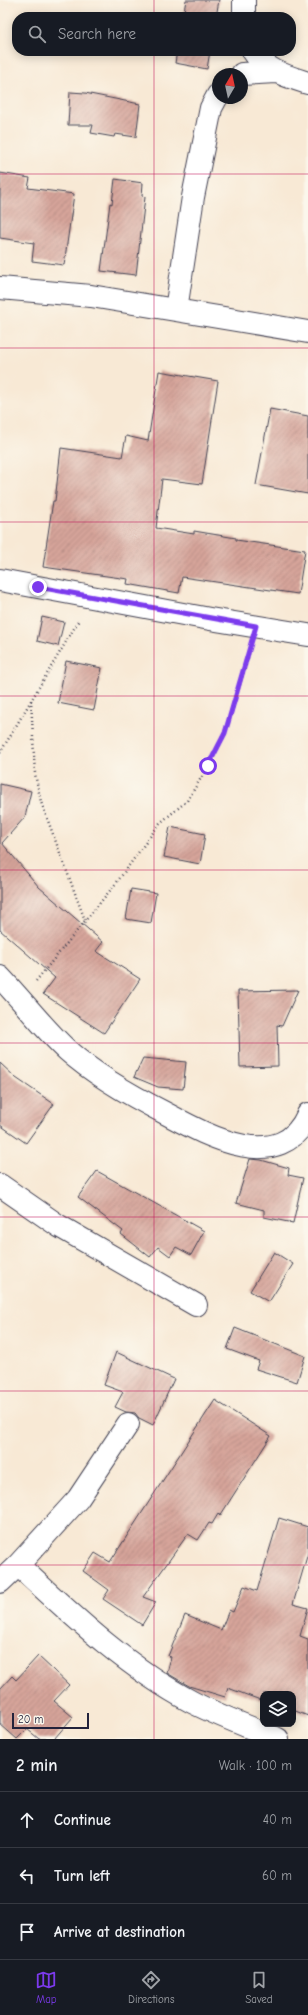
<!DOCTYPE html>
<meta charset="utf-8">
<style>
:root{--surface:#171b24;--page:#20242c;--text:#f1f3f6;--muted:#9ea1a6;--line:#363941;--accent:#7c3aed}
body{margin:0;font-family:"Comic Neue",sans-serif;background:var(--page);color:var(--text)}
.controls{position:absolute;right:12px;bottom:12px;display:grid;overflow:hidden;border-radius:8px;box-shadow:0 2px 10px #0003}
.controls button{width:36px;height:36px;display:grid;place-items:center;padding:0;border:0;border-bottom:1px solid var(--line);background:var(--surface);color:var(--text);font:20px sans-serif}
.compass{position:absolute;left:212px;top:68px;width:36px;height:36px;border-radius:50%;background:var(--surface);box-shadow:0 2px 10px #0003;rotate:9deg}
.scale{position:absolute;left:12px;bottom:10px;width:77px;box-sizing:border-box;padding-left:4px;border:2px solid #22223b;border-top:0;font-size:11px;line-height:14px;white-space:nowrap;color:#22223b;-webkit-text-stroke:3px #fbf7ec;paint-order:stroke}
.stop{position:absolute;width:12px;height:12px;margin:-9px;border:3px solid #7c3aed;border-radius:50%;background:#fff}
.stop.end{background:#7c3aed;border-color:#fff;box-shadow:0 1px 4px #0008}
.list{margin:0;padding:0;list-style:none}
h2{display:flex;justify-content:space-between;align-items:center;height:52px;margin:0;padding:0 16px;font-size:17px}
h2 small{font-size:13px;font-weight:400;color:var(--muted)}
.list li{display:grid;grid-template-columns:26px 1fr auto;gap:12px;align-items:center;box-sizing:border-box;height:56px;padding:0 16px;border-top:1px solid var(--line)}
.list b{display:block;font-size:15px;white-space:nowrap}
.list em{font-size:13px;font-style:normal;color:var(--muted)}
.icon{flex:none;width:22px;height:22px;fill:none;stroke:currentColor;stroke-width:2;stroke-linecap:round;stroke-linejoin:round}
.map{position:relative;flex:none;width:308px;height:1739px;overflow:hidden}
.search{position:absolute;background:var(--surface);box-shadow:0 2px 10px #0003;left:12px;right:12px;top:12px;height:44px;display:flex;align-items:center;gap:10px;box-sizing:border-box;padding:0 14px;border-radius:16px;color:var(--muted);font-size:15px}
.sheet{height:220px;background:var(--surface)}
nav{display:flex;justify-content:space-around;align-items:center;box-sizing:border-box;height:56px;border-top:1px solid var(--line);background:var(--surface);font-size:11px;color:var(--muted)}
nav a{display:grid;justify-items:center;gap:2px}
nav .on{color:var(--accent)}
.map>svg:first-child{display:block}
.building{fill:url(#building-hatch)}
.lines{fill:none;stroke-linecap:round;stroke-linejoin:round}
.street-casing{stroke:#424052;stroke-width:24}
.path{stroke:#424052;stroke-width:2.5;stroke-dasharray:1 3;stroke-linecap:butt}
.street{stroke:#fff;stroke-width:22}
.route{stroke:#7c3aed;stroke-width:5}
.grid{fill:none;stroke:#c2185b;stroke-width:1;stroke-opacity:0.55}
</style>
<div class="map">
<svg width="308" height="1739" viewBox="0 0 308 1739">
<defs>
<pattern id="building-hatch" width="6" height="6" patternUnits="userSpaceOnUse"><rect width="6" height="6" fill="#d6a49a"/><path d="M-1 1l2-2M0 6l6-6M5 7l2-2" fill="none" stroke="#ad857f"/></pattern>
</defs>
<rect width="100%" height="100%" fill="#fbf7ec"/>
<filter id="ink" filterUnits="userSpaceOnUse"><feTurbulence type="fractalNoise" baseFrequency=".025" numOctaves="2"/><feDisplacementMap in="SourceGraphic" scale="8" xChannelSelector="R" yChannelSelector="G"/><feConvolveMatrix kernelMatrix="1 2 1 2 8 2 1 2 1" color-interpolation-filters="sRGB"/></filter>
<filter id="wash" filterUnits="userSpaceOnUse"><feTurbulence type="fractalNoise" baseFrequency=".012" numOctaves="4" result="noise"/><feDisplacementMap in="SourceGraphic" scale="16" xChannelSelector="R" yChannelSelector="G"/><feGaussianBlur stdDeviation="0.9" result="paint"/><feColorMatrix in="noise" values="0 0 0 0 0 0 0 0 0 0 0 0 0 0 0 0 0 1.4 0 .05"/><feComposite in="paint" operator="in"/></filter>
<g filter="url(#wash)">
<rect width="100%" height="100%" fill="#f8e9d5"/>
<g id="blocks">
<!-- building -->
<path class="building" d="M186,0H219L216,17H183Z
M177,51H210L207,69L175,63Z
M70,92L85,93L140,104L136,137L115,134L114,137L91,133L93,125H68Z
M0,173L30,178L28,188L74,194L64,265L32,261L34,243L0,238Z
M115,179L143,183L142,196L145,197L136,275L101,271L110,203L112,204Z
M159,371L218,381L202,484L162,479L156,528L194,534V531L236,538V540L305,550L298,594L182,577L179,593L127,584L128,579L43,567L53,501H55L61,448L122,457L126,436L148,441Z
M270,409L308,416V494L256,485Z
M42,617L64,622L58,646L37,641Z
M66,661L102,668L94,710L58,703Z
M0,784L31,791L25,817L2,843L39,887L103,942L96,951L140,979L104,1033L43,994L55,978L0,930Z
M170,827L205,834L200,864L164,857Z
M131,889L156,893L151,923L126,919Z
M298,990L282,1026L277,1025L278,1066L240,1067L238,991Z
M143,1058L186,1062L183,1089L158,1087L134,1077Z
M0,1063L16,1078L54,1104L26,1143L0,1125Z
M250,1159L261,1160L289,1168L288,1175L303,1178L293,1223L264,1217V1210L236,1203Z
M97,1171L204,1231L191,1255L176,1247L170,1256L158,1247L150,1257L121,1234L123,1231L78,1197Z
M274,1252L293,1264L269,1302L250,1291Z
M235,1328L305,1356L297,1382L256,1369L259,1361L227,1349Z
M116,1352L174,1379L153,1425L139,1418L135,1413L126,1412L115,1407L123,1392L104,1385Z
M215,1400L271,1436L220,1516L218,1514L212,1524L209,1523L198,1540L188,1534L143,1597L156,1602L142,1625L103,1599L109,1590L83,1571L95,1553L110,1562Z
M279,1518L308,1527V1553L293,1604L308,1608L300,1636L308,1639V1716L293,1710V1694H263V1701L228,1688L225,1697L189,1686L167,1673L171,1657L168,1656L185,1615L221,1630L229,1610L233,1612L244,1586L257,1591Z
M38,1656L69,1685L54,1701L73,1717L54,1739H39L27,1729L17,1739L0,1724V1689L12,1676L16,1680Z"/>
</g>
</g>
<g filter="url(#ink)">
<use href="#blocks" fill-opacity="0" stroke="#424052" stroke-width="1"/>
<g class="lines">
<defs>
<path id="street" d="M244,17V0
M253,51C266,71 286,76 308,83
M242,74L276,72
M0,288L91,296L308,332
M176,310L193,197L211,108L218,95
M0,580L210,619L308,635
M0,977C23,1001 43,1028 68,1051C96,1076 132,1096 165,1113C206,1135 281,1177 308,1114
M0,1185L59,1226L196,1305
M18,1565C72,1615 126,1667 192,1702C219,1716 250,1727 278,1739
M0,1582L18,1565L78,1499L128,1424"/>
</defs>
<!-- street casing -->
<use href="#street" class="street-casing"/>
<!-- path -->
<path class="path" d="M31,700L35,774L41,802L85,920
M0,753L79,620
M36,981L117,882L160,823L187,801L209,765L225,733L250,650"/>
<!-- street -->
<use href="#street" class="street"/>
</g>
</g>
<g class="lines" filter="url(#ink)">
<!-- route -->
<path class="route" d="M38,587L256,626L225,733L208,766"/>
</g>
<!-- grid -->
<path class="grid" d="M154,0V17M154,51V1739M0,174H308M0,348H308M0,522H308M0,696H308M0,870H308M0,1043H308M0,1217H308M0,1391H308M0,1565H308"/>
</svg>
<div class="controls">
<button><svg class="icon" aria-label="layers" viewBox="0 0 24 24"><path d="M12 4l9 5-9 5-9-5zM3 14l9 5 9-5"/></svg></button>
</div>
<svg class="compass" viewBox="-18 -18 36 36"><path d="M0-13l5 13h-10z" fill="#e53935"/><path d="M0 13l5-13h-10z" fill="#9ea1a6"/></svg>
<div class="scale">20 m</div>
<div class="stop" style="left:208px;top:766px"></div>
<div class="stop end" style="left:38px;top:587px"></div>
<div class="search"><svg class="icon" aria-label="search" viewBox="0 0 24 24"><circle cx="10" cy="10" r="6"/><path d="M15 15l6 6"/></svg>Search here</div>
</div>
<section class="sheet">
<h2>2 min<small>Walk · 100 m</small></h2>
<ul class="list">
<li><svg class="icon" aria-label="ahead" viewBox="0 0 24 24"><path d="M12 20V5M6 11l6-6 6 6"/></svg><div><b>Continue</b></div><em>40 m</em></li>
<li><svg class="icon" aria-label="left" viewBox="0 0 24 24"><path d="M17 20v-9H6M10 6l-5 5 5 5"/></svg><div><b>Turn left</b></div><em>60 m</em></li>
<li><svg class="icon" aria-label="arrive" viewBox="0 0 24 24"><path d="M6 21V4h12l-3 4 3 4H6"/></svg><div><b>Arrive at destination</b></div></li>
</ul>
</section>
<nav>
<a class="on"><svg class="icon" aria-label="map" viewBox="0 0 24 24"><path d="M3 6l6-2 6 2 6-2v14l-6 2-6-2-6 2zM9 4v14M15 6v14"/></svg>Map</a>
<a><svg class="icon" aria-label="directions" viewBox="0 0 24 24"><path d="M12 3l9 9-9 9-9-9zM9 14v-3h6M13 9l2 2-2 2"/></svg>Directions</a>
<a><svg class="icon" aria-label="saved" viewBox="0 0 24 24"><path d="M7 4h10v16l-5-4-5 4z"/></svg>Saved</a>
</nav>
